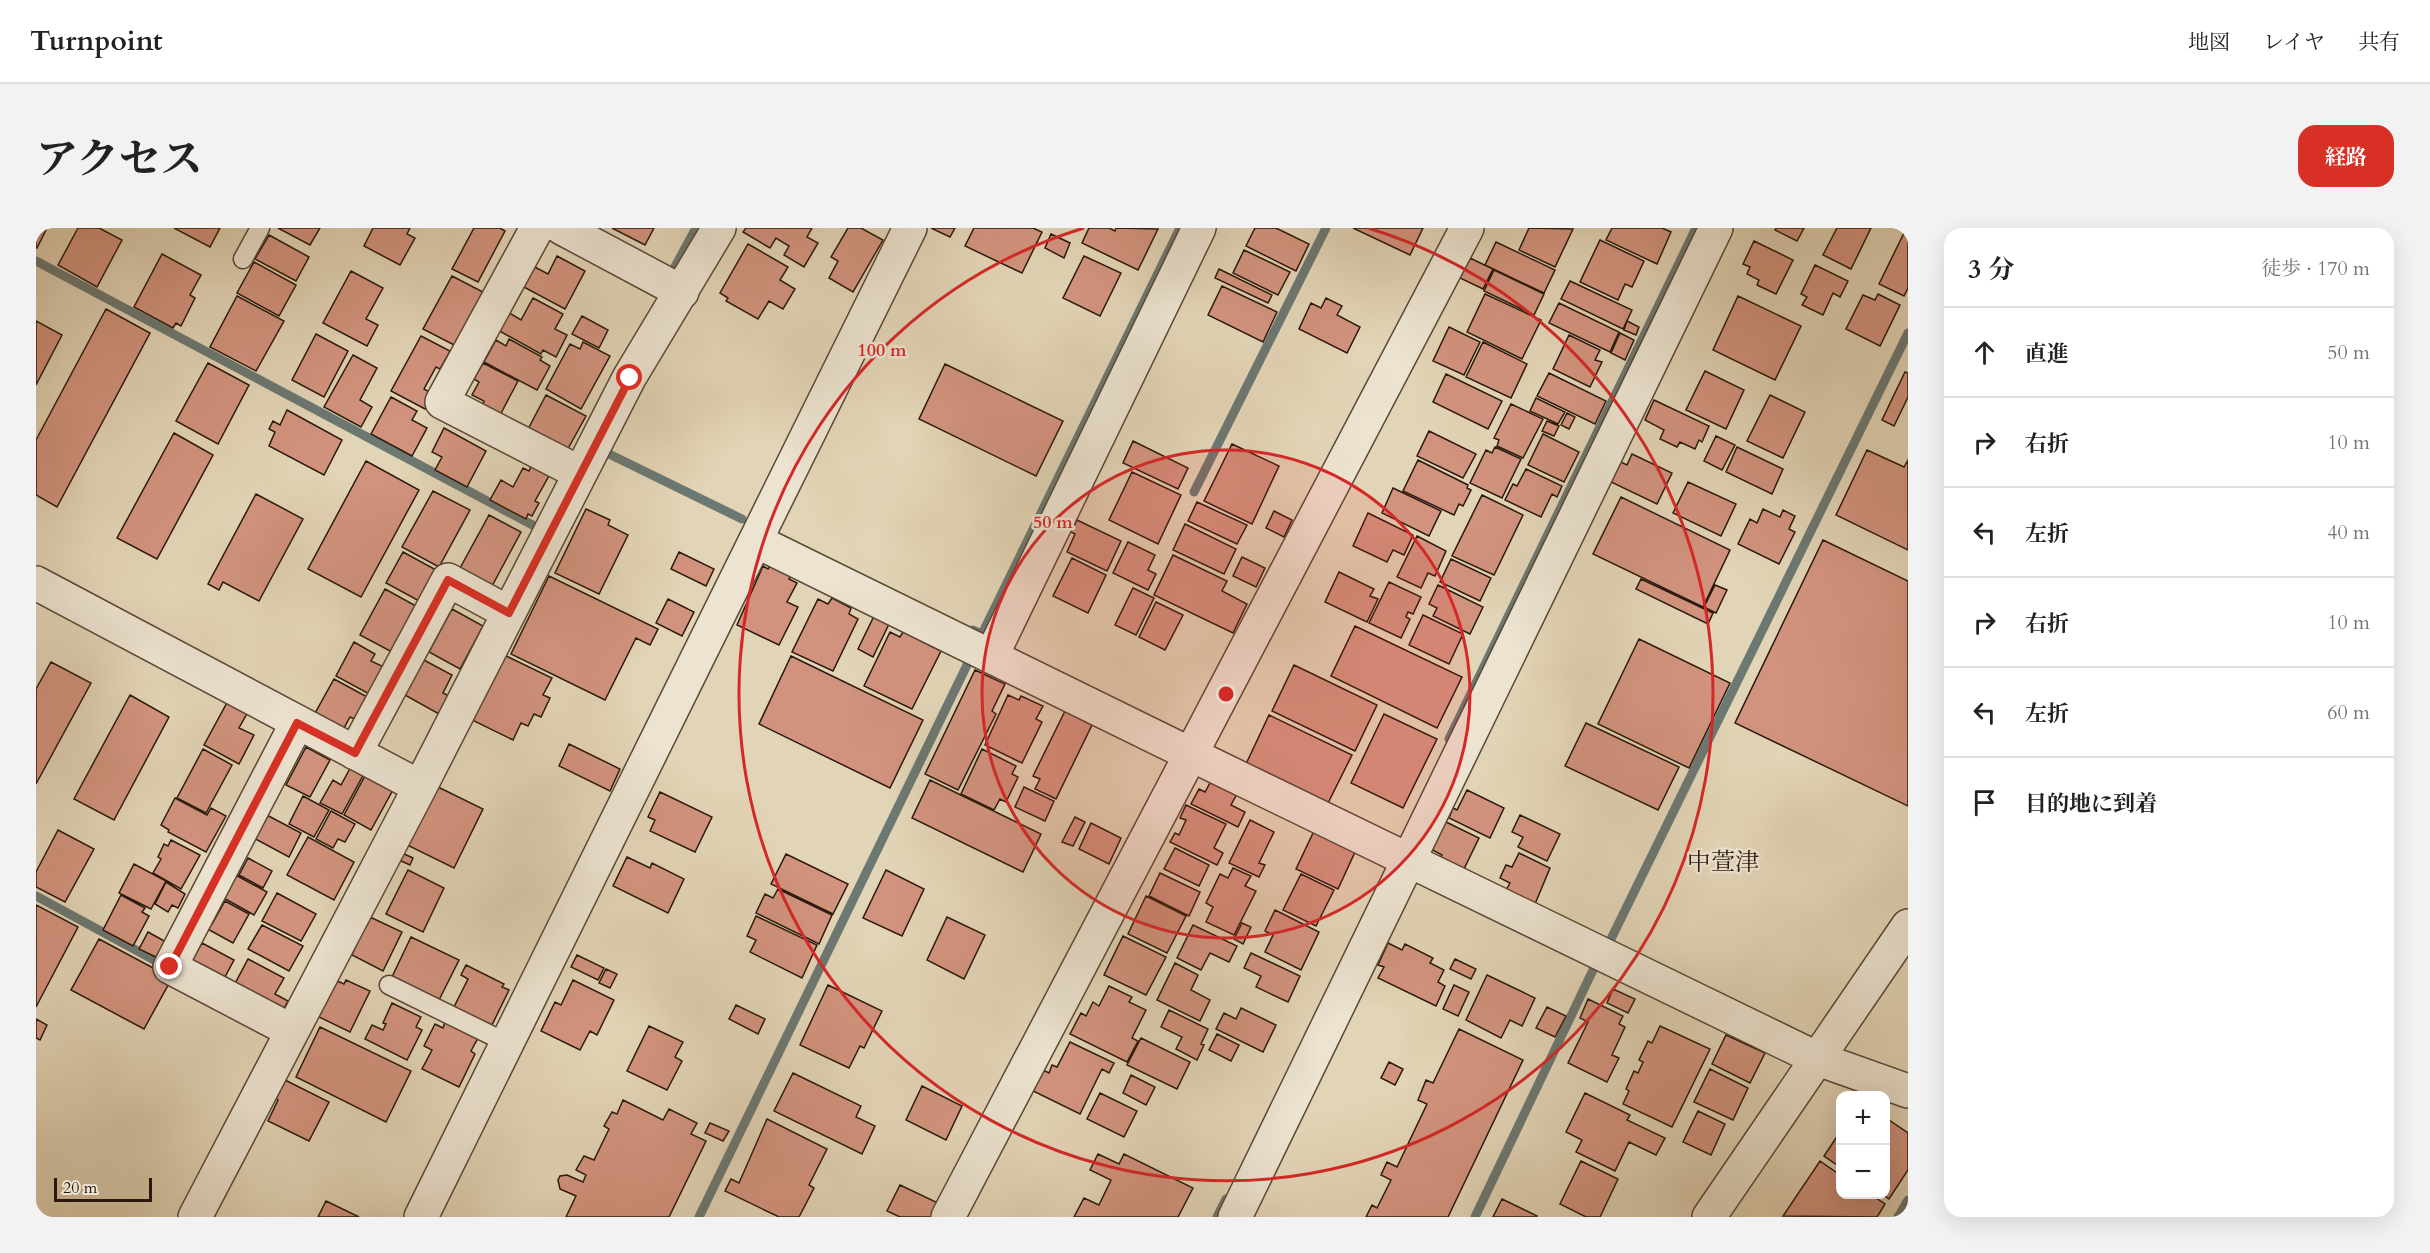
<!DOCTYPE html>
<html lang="ja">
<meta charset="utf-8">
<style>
:root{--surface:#fff;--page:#f2f2f2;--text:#222;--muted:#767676;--line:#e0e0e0;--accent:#d93025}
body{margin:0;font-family:Cardo,"Noto Serif JP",serif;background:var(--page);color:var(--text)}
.controls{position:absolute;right:18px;bottom:18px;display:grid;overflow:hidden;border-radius:12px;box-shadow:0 6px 24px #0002}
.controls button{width:54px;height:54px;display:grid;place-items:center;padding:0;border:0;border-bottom:2px solid var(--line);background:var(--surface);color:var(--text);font:30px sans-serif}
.scale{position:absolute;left:18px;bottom:15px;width:98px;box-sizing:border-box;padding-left:6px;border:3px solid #2b190b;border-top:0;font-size:16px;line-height:21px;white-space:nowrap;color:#2b190b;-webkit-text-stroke:4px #ece3d0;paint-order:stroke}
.stop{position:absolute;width:18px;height:18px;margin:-14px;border:4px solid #d93025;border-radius:50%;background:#fff}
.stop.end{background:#d93025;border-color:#fff;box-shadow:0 2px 6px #0008}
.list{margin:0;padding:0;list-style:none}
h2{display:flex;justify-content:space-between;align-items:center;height:78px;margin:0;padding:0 24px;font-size:26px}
h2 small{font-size:20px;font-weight:400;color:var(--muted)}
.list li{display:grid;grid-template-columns:39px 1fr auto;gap:18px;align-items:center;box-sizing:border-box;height:90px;padding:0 24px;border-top:2px solid var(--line)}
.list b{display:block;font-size:22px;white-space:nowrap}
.list em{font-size:20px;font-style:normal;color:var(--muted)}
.icon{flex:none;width:33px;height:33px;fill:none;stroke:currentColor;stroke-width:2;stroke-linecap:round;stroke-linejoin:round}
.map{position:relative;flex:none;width:1872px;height:989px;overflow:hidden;border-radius:18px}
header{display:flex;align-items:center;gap:36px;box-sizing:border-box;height:84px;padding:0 30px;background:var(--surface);border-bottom:2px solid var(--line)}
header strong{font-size:28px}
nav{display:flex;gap:33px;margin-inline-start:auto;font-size:21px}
.intro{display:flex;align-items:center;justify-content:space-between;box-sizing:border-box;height:144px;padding:0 36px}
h1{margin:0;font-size:42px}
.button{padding:15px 27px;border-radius:18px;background:var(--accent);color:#fff;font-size:21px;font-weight:700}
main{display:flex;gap:36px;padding:0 36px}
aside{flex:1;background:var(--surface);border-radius:18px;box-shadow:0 6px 24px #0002}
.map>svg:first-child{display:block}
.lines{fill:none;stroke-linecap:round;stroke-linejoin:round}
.stream{stroke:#6c7872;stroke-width:9}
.building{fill:#d2937e;stroke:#2b190b;stroke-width:1.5}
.lane-casing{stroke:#594836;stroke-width:21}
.street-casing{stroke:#594836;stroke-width:36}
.lane{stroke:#ece3d0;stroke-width:18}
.street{stroke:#ece3d0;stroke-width:33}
.route{stroke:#d93025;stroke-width:8}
.ring{fill:none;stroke:#d62828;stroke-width:3}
.labels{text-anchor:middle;stroke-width:5;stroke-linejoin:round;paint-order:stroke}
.quarter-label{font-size:24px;fill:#2b190b;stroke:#ece3d0}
.centre{fill:#d62828;stroke:#ece3d0;stroke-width:3}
.ring-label{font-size:18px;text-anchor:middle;font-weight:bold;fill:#d62828;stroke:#ece3d0;stroke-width:5;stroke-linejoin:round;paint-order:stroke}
</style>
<header>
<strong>Turnpoint</strong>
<nav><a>地図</a><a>レイヤ</a><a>共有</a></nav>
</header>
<div class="intro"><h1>アクセス</h1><a class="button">経路</a></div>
<main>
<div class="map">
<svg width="1872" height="989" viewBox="0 0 1872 989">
<rect width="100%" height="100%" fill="#e2d4b6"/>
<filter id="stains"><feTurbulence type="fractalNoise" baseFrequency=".00333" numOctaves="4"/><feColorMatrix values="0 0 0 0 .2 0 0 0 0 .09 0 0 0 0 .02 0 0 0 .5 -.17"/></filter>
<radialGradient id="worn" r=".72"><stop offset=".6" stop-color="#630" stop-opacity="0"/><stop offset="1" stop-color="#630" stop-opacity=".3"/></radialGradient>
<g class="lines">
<!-- stream -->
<path class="stream" d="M0,33L504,301
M631,46L634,48L660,0
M571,225L706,291
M1158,264L1290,0
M937,402L946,406L1144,0
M1413,511L1660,0
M0,668L120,733
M1574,713L1872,105
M663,989L931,437
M1181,989L1190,971
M1439,989L1557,742
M1862,989L1872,972"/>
</g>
<!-- building -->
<path class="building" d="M0,0H11L1,20H0Z
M42,0H63L86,12L61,59L22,37Z
M138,0H184L174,19Z
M242,0H284L274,17Z
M337,0H374L371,6L379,10L364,37L328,18Z
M438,0H464L469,3L442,54L416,41Z
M576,0H618L609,17Z
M710,0H776L771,9L782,15L768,39L748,27L753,18L740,10L734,20L707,4Z
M812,0H825L847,12L817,64L793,50L802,33L795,29Z
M895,0H919L914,9Z
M938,0H997L1006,4L986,45L929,18Z
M1053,0H1073L1079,3L1080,0L1122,1L1102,42L1046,15Z
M1219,0H1240L1273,16L1260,43L1210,18Z
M1317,0H1387L1374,27Z
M1493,0L1537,1L1519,39L1483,22Z
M1576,0H1626L1635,4L1621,36L1570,12Z
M1740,0H1768L1761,13L1739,2Z
M1801,0H1835L1815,41L1787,27Z
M1868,5L1872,7V60L1868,68L1843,56Z
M1015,6L1034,15L1028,30L1009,20Z
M233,7L273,29L260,53L219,31Z
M1564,12L1608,33L1596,59L1589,56L1582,72L1544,54Z
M1718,13L1757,32L1740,66L1721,57L1723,52L1711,46L1714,39L1707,36Z
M1460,14L1519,42L1508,65L1449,37Z
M712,16L752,39L744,52L759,61L747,81L733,73L722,91L690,73L692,70L684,65Z
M1208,22L1254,44L1242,67L1197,45Z
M126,26L165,47L154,67L159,70L145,98L140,95L137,100L98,79Z
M521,28L549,43L529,81L484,57L495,37L512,46Z
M1048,28L1085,45L1064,88L1027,70Z
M1434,30L1457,41L1447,61L1424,50Z
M218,34L260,57L243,88L201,65Z
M1779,37L1812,53L1804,69L1797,65L1787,87L1766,77L1771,69L1765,66Z
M1183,41L1236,67L1232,75L1179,50Z
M1458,42L1508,66L1498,87L1448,63Z
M315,43L347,60L330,91L342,97L331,118L287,95Z
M416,48L447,64L431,93L435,95L422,119L387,101Z
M1534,53L1596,82L1587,101L1525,71Z
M1186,58L1241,84L1227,114L1172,87Z
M1449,66L1505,92L1486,131L1431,104Z
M1842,66L1864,77L1844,118L1810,101L1827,67L1839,72Z
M201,68L248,93L220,143L174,119Z
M1702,68L1765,98L1739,152L1677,122Z
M497,70L527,86L519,101L531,107L520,129L507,122L505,126L460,101L470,83L485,92Z
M1290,70L1306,78L1301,87L1324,99L1311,125L1263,101L1275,75L1285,80Z
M1523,75L1583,104L1574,124L1513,95Z
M70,81L114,105L21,279L0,267V212Z
M546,88L572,102L563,120L536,106Z
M0,93L26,107L0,157Z
M1591,93L1603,99L1600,107L1588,102Z
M1413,99L1444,114L1428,147L1397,133Z
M1584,105L1598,112L1589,132L1575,125Z
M280,106L312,123L288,169L256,152Z
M1533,107L1564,122L1559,132L1566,134L1554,159L1517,141Z
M385,108L414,123L404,141L400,139L388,161L397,166L389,181L355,163Z
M473,111L506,129L504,132L514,138L501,162L448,134L460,112L470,118Z
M547,114L574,128L545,181L510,161L534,116L544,121Z
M1447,114L1491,136L1475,170L1430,149Z
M317,127L341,140L324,172L336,179L325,199L288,179Z
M172,135L213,157L182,216L140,193Z
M447,135L482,153L462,191L445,181L448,173L436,167L443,154L438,151Z
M909,136L1027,193L1000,248L883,191Z
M1669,143L1708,162L1690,201L1650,182Z
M1869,144L1872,145V169L1858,198L1846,192Z
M1513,145L1570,173L1559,196L1501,168Z
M1410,146L1466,173L1452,201L1397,174Z
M510,167L550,188L529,226L490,205Z
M1734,167L1769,184L1747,230L1711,213Z
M355,169L381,183L376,192L391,200L376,228L335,206Z
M1500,170L1529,184L1522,196L1494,183Z
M1618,172L1673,198L1666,214L1663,212L1659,221L1644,214L1641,219L1624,211L1628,202L1609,192Z
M1475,176L1507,191L1487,230L1461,218L1463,212L1458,210Z
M251,182L306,212L288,247L233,218L239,204L233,201L237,193L244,197Z
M1531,185L1539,189L1533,201L1525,197Z
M1511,193L1523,198L1518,208L1506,203Z
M408,200L450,223L431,259L399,242L406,229L396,224Z
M1393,203L1440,226L1427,250L1381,228Z
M138,205L177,227L121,331L81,310Z
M1507,206L1543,224L1528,254L1492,237Z
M1680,208L1699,217L1686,242L1668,233Z
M1097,213L1152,240L1142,261L1087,235Z
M1196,216L1243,238L1216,296L1168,273Z
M1459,219L1485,231L1466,270L1434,255L1450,222L1456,225Z
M1701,219L1747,241L1736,266L1690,244Z
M1831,222L1868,239L1872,232V322L1800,287Z
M1596,226L1636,245L1621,276L1573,253L1583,233L1591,237Z
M1382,232L1432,257L1431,260L1435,262L1427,278L1423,276L1418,287L1367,263Z
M330,233L383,262L325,369L272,341Z
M496,236L514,246L499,273L503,275L496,288L492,286L490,291L454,272L465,252L477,259L487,240L493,243Z
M1490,241L1526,258L1521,269L1516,266L1505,289L1469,272L1477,256L1481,258Z
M1096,244L1145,267L1122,316L1073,292Z
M1652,254L1700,276L1685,308L1637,285Z
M1357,260L1405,283L1393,308L1346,285Z
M397,263L434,282L403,339L366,319Z
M220,266L267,291L223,373L187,354L183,362L172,356Z
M1446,267L1487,287L1458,347L1416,328Z
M1585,269L1694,322L1667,379L1557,326Z
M1161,274L1211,297L1201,316L1152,293Z
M550,281L574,292L572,297L592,307L563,366L519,345Z
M1727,281L1744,289L1747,282L1759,288L1753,301L1759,304L1743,336L1702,316L1714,291L1721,295Z
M1238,283L1256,292L1248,309L1230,300Z
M1332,285L1377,307L1368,327L1357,322L1351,334L1317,318Z
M453,287L485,304L455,360L423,342Z
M1041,292L1085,313L1071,343L1031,324L1039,306L1035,304Z
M1149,296L1200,321L1188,346L1137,322Z
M1381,308L1410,323L1399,348L1392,345L1385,360L1361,349Z
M1787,312L1872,353V578L1699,495Z
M1092,314L1119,327L1112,342L1120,346L1112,362L1077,345Z
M367,324L402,343L385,374L350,355Z
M643,324L678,341L670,358L635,341Z
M1137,327L1191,353L1186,363L1211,376L1197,405L1118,367Z
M1206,329L1229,340L1220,359L1197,348Z
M1036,330L1070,347L1052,385L1017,368Z
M1415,331L1455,350L1444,373L1404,354Z
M735,336L756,346L753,351L761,355L751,374L762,379L743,417L701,397L727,338L732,341Z
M1303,344L1338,361L1334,368L1342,371L1331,394L1289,374Z
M513,348L622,401L614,417L600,410L569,472L475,426Z
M1605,351L1677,385L1672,396L1600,361Z
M1353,354L1385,369L1377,386L1372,384L1370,389L1374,391L1365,410L1333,395Z
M1402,357L1447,379L1434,406L1397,388L1401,380L1393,376Z
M1679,357L1691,362L1680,385L1668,379Z
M1097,360L1118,370L1100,407L1079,397Z
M349,361L380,378L356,424L324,407Z
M796,370L815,380L813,386L822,391L797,443L756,424L782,371L792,376Z
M632,371L658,384L646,408L620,395Z
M1120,374L1147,387L1129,422L1103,409Z
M416,381L447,398L424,441L393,424Z
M839,386L854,394L837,429L822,421Z
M1387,387L1427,406L1413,436L1373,417Z
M1319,398L1426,449L1401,500L1295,448Z
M869,401L886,409L885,413L905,423L876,481L828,458L854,404L864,409Z
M1603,411L1694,455L1653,540L1562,496Z
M318,414L339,426L335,433L352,441L337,468L300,448Z
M466,426L516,450L507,467L514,470L505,489L498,486L492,498L485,495L477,512L434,491Z
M755,428L887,492L854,560L723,496Z
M386,431L416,447L407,465L413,468L403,486L367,466Z
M15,434L55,455L0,556V461Z
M1258,437L1341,477L1319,523L1236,483Z
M939,442L969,456L956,483L960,486L922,562L889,546Z
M298,451L335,471L323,493L314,489L307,502L278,487Z
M94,467L133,489L78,592L38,571Z
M972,467L983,472L985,468L1007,478L1000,491L1006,494L986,535L949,517Z
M193,471L213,482L203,500L218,507L203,536L168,517Z
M1029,483L1056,497L1020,571L999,561L1004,551L997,548Z
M1348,486L1401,511L1367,580L1315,555Z
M1233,487L1316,527L1292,575L1210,536Z
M1550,495L1643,539L1622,582L1529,538Z
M533,516L584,541L574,563L523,538Z
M270,519L294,532L274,569L250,557Z
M167,521L196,537L170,585L141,570Z
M946,521L980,538L976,546L982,549L970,574L964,571L958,582L925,566Z
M317,535L330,542L306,586L284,575L297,552L305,557Z
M330,546L358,560L335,602L308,587Z
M894,552L1005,606L987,644L876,590Z
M1175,553L1201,566L1195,577L1209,584L1202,599L1155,576L1163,561L1169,564Z
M396,556L447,581L418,640L367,615Z
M988,559L1018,573L1009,593L979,579Z
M1431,562L1468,580L1454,610L1413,590L1417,580L1421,582Z
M624,564L676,589L659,624L614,603L619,592L612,589Z
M267,568L293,582L278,609L253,596Z
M139,570L171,587L175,580L190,588L170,624L132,604L133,602L125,597Z
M1150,577L1190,596L1178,620L1187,625L1181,637L1134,614L1139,605L1143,607L1150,592L1144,590Z
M295,583L319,596L309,614L302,611L297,620L280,611Z
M227,585L265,605L253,629L214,608Z
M1484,587L1524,606L1511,633L1482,619L1487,609L1476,604Z
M1039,589L1049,594L1037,618L1026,614Z
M1214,592L1238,604L1223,635L1229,637L1223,649L1193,635Z
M1406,592L1443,610L1426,645L1403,634L1406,627L1393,620Z
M1055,595L1085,610L1073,636L1043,621Z
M22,602L58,621L29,674L0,659V644Z
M1278,603L1319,624L1302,661L1260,641Z
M272,609L318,634L298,672L251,647Z
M135,612L164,627L145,661L117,645L125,631L122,629L128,616L132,618Z
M1139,620L1173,637L1163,658L1128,641Z
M366,625L377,630L374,637L363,632Z
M1483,625L1514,640L1499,676L1470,662L1474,655L1464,650L1470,637L1476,639Z
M750,626L812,656L797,686L735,656Z
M591,629L614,640L616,635L648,651L632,685L577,658Z
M212,630L236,643L227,660L203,647Z
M98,636L130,653L115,681L83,665Z
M1197,640L1215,648L1209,658L1220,663L1198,707L1170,694L1177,679L1170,675L1184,646L1192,650Z
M372,642L408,660L387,704L350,686Z
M850,642L888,661L866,708L827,690Z
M196,645L231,664L218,687L184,668Z
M1124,645L1164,664L1153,688L1113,668Z
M1265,646L1298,662L1280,698L1247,682Z
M130,654L149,666L142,680L136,677L132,684L119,676Z
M742,661L796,687L783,716L720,685L729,666L737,670Z
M241,665L280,686L265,713L226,693Z
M85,667L109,680L106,684L113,688L97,718L67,702Z
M1110,668L1150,688L1131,725L1092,706Z
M189,673L213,686L197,715L166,698L170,692L176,696Z
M0,677L42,699L0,779Z
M1239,682L1283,704L1265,742L1229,724L1237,707L1229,703Z
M720,688L781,717L766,750L714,724L720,712L711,708Z
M334,689L366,704L347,743L316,727L320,718L315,716L326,694L331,697Z
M911,689L949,707L928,751L891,732Z
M1206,695L1215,699L1207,716L1198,711Z
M226,697L267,718L253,743L212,721Z
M1157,697L1201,718L1193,734L1174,725L1165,742L1141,730Z
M112,704L132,715L124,731L103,721Z
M1087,708L1130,729L1110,767L1068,747Z
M375,709L423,732L403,772L356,749Z
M63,711L136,750L108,801L35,762Z
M166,715L198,732L184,758L147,738L156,722L160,725Z
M1352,715L1366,722L1369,716L1397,730L1394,735L1408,742L1402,754L1409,758L1400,778L1342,750L1348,739L1342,737Z
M1215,725L1264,748L1252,774L1220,759L1225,748L1208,740Z
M541,727L568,740L562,752L535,739Z
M212,731L248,750L239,766L252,773L242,791L194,765Z
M1419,731L1440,741L1435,751L1414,741Z
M1139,735L1162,747L1155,762L1174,772L1164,793L1121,772Z
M430,737L468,756L466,759L473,762L456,797L418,779L432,751L425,747Z
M570,741L581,746L574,760L563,755Z
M1451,747L1499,770L1486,798L1474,792L1465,810L1430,792Z
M299,752L308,756L310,752L334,763L314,804L281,788Z
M537,752L578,772L561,807L554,803L544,822L505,803L519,774L525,777Z
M792,757L846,783L828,820L824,818L813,840L764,817Z
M1418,757L1433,764L1422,788L1407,781Z
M1073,758L1096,769L1093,774L1110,782L1096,810L1102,813L1091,834L1034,806L1045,785L1050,788L1057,774L1063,778Z
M1577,761L1599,771L1592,785L1571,775Z
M1552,771L1587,788L1583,796L1589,799L1576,827L1583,830L1571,854L1532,835L1552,794L1544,790Z
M356,775L385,789L380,799L386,802L371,832L329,811L336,797L347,802L350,796L347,795Z
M700,777L729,791L722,806L693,791Z
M1511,779L1530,788L1519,809L1500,800Z
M1205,780L1240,797L1227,824L1180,801L1188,785L1200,791Z
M1133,782L1172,801L1165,816L1168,817L1161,832L1140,821L1146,809L1125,799Z
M0,791L11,797L4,812L0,810Z
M409,794L442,810L435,823L439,826L423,859L386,841L396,822L388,818L399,796L407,800Z
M613,798L647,814L639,829L646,833L631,862L591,843Z
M1624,798L1674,821L1636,899L1587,876L1593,863L1590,861L1598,843L1602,845L1607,834L1603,832L1612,813L1616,815Z
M284,799L375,843L350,894L260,849Z
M1423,801L1487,832L1412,989H1330L1336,977L1341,980L1355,952L1345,947L1351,934L1361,939L1391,876L1382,872L1390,852L1397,855Z
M1181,806L1203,817L1195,833L1173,822Z
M1690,807L1729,825L1714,855L1676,836Z
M1105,810L1154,834L1141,861L1091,837Z
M1034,814L1078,835L1073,845L1066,841L1044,886L995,862L1005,841L1013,845L1016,837L1021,839Z
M1353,834L1367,841L1359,857L1345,850Z
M1674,841L1712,860L1697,892L1658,874Z
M757,845L825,878L820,889L839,898L826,926L738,883Z
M1095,847L1119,859L1110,877L1087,865Z
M247,851L293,874L273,913L232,893L242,872L238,870Z
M886,858L926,878L910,912L870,892Z
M1064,865L1101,883L1088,909L1051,891Z
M1549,865L1594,887L1591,892L1629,910L1620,927L1593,914L1579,943L1540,924L1546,912L1530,904Z
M587,872L627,892L633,881L661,895L655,906L670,913L633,989H530L540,968L524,961L522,952L524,948L531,947L547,954L550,947L540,942L548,928L558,932L573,901L568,898L576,884L581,886Z
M1662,883L1689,896L1675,927L1647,914Z
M1850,890L1872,905V942L1853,971L1846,966H1850Z
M731,891L791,921L773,957L778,960L763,989H743L689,963L695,951L703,955Z
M674,895L693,903L687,913L669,905Z
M1804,904V939L1788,928Z
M1062,926L1083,936L1088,926L1157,960L1142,989H1038L1048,970L1063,977L1075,952L1054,942Z
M1545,933L1582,951L1564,989H1550L1524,976Z
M1784,933L1804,947V966H1834L1849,976L1841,989L1747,988Z
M864,957L902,975L895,989H864L851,983Z
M1466,971L1501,988L1500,989H1457Z
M290,973L323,989H282Z"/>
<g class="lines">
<defs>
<path id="lane" d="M207,31L224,0
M353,757L471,815"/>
<path id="street" d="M501,0L406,174L544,245
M526,0L646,64
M720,313L1154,526L1782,831L1872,863
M0,355L384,559
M955,429L1163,0
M319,525L412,352L473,385
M256,803L134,739L261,495
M159,989L384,559L593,150L683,0
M385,989L874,0
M912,989L1431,0
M1199,989L1680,0
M1673,989L1872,698"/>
</defs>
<!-- lane casing -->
<use href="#lane" class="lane-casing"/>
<!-- street casing -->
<use href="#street" class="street-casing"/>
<!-- lane -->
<use href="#lane" class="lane"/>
<!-- street -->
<use href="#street" class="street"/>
</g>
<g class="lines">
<!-- route -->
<path class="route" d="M134,739L261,495L319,525L412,352L473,385L594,150"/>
</g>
<!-- distance rings -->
<circle cx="1190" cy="466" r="244" fill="#d62828" fill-opacity=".12"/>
<g class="ring">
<circle cx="1190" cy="466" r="244"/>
<path d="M1332 0A487 487 0 1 1 1048 0"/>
</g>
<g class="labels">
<!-- quarter labels -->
<g class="quarter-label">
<text x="1687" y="642">中萱津</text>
</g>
</g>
<circle cx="1190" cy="466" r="9" class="centre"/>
<g class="ring-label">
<text x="846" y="128">100 m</text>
<text x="1017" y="300">50 m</text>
</g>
<rect width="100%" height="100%" filter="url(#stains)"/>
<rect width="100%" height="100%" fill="url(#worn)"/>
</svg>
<div class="controls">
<button>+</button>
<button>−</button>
</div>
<div class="scale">20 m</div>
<div class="stop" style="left:594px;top:150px"></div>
<div class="stop end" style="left:134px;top:739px"></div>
</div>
<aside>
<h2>3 分<small>徒歩 · 170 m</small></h2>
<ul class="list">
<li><svg class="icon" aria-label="ahead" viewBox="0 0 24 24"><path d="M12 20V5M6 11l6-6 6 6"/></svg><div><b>直進</b></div><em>50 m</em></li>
<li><svg class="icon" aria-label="right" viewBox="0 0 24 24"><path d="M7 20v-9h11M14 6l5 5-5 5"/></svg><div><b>右折</b></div><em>10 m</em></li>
<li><svg class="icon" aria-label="left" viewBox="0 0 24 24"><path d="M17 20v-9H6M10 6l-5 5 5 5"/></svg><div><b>左折</b></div><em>40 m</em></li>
<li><svg class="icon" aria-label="right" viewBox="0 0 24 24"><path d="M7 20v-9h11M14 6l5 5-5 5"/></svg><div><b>右折</b></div><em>10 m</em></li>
<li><svg class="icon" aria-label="left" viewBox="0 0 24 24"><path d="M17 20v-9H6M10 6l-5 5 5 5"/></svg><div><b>左折</b></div><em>60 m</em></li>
<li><svg class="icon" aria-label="arrive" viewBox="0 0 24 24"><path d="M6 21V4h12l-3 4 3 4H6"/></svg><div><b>目的地に到着</b></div></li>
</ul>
</aside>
</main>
